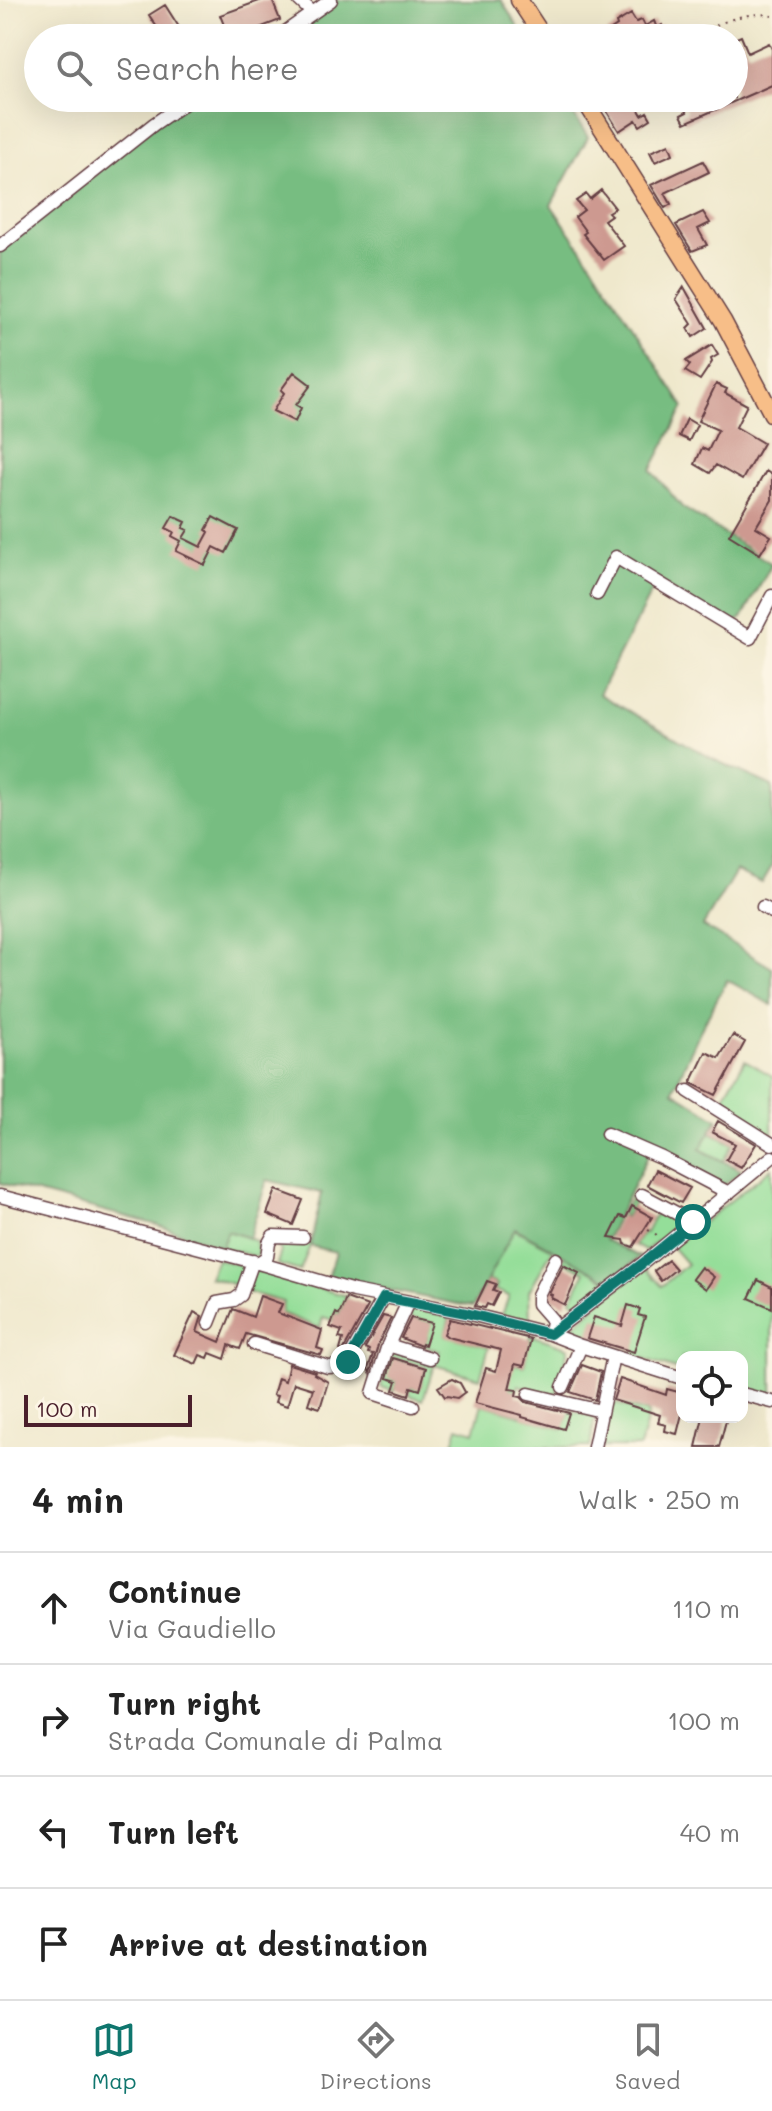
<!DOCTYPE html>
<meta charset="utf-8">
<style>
:root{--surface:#fff;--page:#f6f6f6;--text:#222;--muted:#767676;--line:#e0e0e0;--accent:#0f766e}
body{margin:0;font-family:Mali,sans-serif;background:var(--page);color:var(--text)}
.controls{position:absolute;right:24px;bottom:24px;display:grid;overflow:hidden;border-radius:16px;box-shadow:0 8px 32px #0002}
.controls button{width:72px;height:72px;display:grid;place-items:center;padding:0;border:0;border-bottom:2px solid var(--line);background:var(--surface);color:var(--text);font:40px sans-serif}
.scale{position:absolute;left:24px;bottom:20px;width:168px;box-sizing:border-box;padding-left:8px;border:4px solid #4a1f2b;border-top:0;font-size:22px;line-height:28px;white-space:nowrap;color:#4a1f2b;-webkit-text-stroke:6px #fcf5e5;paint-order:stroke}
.stop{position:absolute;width:24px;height:24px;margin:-18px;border:6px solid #0f766e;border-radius:50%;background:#fff}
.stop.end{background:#0f766e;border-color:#fff;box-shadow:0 2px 8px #0008}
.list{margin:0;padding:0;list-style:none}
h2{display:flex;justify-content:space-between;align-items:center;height:104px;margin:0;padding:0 32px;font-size:34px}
h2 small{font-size:26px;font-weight:400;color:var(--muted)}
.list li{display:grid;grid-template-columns:52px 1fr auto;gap:24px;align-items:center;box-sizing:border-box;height:112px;padding:0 32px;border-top:2px solid var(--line)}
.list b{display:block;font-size:30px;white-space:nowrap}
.list p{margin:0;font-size:26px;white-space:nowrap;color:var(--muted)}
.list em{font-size:26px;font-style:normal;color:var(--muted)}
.icon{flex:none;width:44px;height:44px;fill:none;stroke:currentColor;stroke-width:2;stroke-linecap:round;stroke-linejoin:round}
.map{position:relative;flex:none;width:772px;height:1447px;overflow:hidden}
.search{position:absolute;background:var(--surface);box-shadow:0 8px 32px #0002;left:24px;right:24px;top:24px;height:88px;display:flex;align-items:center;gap:20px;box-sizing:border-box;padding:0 28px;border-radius:44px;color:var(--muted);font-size:30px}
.sheet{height:552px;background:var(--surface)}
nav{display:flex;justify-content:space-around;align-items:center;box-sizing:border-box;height:112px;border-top:2px solid var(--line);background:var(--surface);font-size:22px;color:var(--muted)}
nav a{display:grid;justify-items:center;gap:4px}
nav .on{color:var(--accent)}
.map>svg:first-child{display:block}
.green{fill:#94de99;stroke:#6f7e62;stroke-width:2}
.forest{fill:#77bd81;stroke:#606e56;stroke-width:2}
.building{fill:#cd9990}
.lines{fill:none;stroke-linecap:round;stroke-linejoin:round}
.minor-casing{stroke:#633d43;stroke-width:15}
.major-casing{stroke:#633d43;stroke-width:19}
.path{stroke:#633d43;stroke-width:2;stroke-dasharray:2 6;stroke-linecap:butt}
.minor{stroke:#fff;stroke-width:12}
.major{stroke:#f7be88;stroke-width:16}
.route{stroke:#0f766e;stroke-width:10}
</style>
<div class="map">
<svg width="772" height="1447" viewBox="0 0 772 1447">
<rect width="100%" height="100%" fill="#fcf5e5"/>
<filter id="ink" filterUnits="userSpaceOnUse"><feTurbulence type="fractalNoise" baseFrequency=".0125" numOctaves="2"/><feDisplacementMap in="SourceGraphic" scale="16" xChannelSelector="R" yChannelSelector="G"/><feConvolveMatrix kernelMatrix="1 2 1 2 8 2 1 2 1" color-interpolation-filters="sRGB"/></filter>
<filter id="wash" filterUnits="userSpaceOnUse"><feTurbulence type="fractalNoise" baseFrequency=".006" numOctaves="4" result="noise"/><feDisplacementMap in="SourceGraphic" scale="32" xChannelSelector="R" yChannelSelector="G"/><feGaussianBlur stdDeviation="1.8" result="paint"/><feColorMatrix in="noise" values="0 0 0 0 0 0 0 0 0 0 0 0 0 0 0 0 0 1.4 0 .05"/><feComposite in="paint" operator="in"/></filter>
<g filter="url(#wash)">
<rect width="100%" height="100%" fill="#efe8cc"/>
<!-- green -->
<path class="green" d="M745,1060L772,1076V1138L719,1105Z
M710,1132L733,1144L724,1161L699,1149Z
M772,1168V1396L742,1388V1357H682V1371L570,1334L569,1331L613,1289L644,1267L662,1286L687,1264L672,1247Z
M632,1196L682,1222L645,1251L635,1245L643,1232L646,1233L656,1213L635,1201L625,1217L622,1215Z
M514,1229L553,1249L529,1291L530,1323L502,1315L509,1296L495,1290L497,1284L487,1280Z
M228,1231L256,1241L258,1256H253L221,1247Z
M312,1241L300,1271L277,1264L281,1251L278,1247L280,1244Z
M566,1256L610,1282L581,1306L571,1300L585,1272L562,1261Z
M217,1259L244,1266L246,1269L242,1287L209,1277Z
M254,1270L347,1296L339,1314H335L333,1320L323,1317L320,1328L281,1313L283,1302L247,1292Z
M404,1307L450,1316L445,1335L489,1347L480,1378L434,1365L423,1400L409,1395L411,1387L420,1389L426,1367L395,1358L389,1378L397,1381L394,1391L381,1387L391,1350L435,1363L439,1351L425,1345L431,1323L407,1317L400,1338L395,1337Z
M531,1335L569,1348L556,1396L518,1385L516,1391L506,1388L513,1364L524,1366Z
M607,1401L649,1413L640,1447H599Z
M482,1404L563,1429L570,1410L595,1416L590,1447H452L458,1427L474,1432Z"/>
<!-- forest -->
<path class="forest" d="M328,0H501L525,38H274Z
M187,98H563L588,137L551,205L597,271L684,407L651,470L682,507L772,564L742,618L735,623L655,585L599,694L715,760L772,786V866L762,883L736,871L703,926L772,968V1005L727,980L699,1033L673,1091L718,1119L700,1149L742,1171L724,1185L651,1150L606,1240L640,1257L610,1281L515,1228L473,1307L328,1278L336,1252L310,1246L322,1193L267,1180L249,1238L228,1231L221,1247L157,1225L0,1183V250Z"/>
<g id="blocks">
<!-- building -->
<path class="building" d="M262,0H272L280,20L236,37L233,28L226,30L220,15Z
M165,5L184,35L179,38H164L149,15Z
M631,14L636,22L642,20L645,26L654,21L657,28L662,25L666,34L658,38H599L617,26L616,23Z
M741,36L748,53L769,43L772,49V85L685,123L681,115L687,112L681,98H734V39Z
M614,98H632L642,115L647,112L651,119L640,126L636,120L619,131L603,105Z
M669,144L673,154L655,162L650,152Z
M703,161L709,172L665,193L671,204L665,208L651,185Z
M601,190L615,208L608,212L611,215L604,220L624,246L604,260L583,234L586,232L575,217L584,210L576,201L586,194L590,199Z
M703,212L710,223L698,229L707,245L692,251L676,225Z
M684,287L707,328L693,337L688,328L692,324L676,299Z
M712,345L718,355L711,359L712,362L700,380L685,371L690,365L686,361Z
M294,372L311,385L296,405L301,408L295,422L273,411L284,393L281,390Z
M716,384L727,389L725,393L747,405L736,427L763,443L742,480L716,465L710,473L695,464L702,448L708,451L718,430L698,421Z
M687,419L697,425L689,441L679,436Z
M766,471L772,475V500L756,527L771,536L760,554L729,535Z
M173,516L186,522L183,528L188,530L183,538L201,547L209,532L206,530L213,517L238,530L226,553L214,547L205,565L176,551L181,541L172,536L174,532L166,528Z
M733,1035L745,1042L716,1095L691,1083L706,1052L719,1058Z
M718,1121L756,1144L741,1168L726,1160L735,1144L712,1132Z
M655,1170L690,1188L681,1203L647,1185Z
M276,1190L303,1200L293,1225L267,1214Z
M632,1206L652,1217L633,1247L625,1244L624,1240L609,1238L620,1216L626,1218Z
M668,1260L676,1269L661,1281L654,1271Z
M563,1265L579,1273L565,1305L551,1298L552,1295L549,1294Z
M701,1267L714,1277L706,1289L692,1279Z
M758,1280L772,1287V1308L749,1298Z
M487,1281L496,1284L493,1290L499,1292L492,1306L487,1304L485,1308L475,1306Z
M260,1296L282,1304L278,1313L322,1330L317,1348L323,1350L321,1355L246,1334L240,1349L229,1345L225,1359L210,1353L208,1358L200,1355L196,1364L174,1355L194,1312L202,1316L197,1332L220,1342L233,1309L253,1317Z
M346,1298L368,1306L343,1351L340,1350L343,1339L339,1338L342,1331L330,1327L336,1313L339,1315Z
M628,1305L640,1309L638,1315L645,1317L634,1352L587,1338L594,1317L622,1326Z
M383,1316L391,1318L379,1342L370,1373L368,1369L373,1354L368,1353L369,1350L365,1348Z
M411,1318L432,1323L425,1345L422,1344L421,1346L401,1338Z
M450,1319L531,1339L524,1366L515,1364L509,1389L517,1390L516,1396L521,1397L526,1402L569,1413L564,1429L522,1417V1415L475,1403L486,1368L496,1371L501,1350L448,1337L444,1334Z
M393,1358L426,1368L420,1390L411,1387L409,1395L394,1390L397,1381L387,1378Z
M289,1364L315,1372L314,1374L328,1382L320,1408L308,1404L313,1389L294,1383L287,1406L275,1402L277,1396L273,1395L278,1378L285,1381Z
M582,1365L601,1372L595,1400L570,1392Z
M452,1379L460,1383L465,1392L457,1398L447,1396L445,1397L438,1387Z
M620,1379L666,1395L667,1389L682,1393V1414L677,1434L665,1431L666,1425L658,1423L660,1415L613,1400Z
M703,1417H727L719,1447H696Z"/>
</g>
</g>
<g filter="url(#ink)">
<use href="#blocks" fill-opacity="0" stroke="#633d43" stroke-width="2"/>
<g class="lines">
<defs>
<path id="minor" d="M299,0L313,13
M277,38L331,0
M0,246L154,124L192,98
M597,594L616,557L750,638L772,596
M763,907L772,912
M688,1091L772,1144
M607,1134L662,1158L729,1193
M642,1195L693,1222
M0,1196L258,1263L354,1291L466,1313L550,1334L581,1346L682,1378
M258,1263L267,1257L269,1243L273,1236L303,1237
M408,1302L388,1345L373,1393L413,1406
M209,1323L217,1303L234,1300L241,1295L253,1261
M550,1334L643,1263L772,1157
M550,1334L552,1320L538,1304V1295L556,1259
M254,1344L328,1367L345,1366L384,1297
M388,1345L430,1358
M563,1387L581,1346
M529,1394L601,1411
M742,1394L772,1402
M594,1447L613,1356"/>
<path id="major" d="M519,0L544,38
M583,98L723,321L772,414"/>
</defs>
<!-- minor casing -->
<use href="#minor" class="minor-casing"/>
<!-- major casing -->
<use href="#major" class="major-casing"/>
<!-- path -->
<path class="path" d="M687,38C712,28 745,8 772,16
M648,1230L657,1235"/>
<!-- minor -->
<use href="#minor" class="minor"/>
<!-- major -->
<use href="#major" class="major"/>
</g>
</g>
<g class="lines" filter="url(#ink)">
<!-- route -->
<path class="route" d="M348,1362L384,1297L466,1313L550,1334L643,1263L693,1222"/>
</g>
</svg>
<div class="controls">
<button><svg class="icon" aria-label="locate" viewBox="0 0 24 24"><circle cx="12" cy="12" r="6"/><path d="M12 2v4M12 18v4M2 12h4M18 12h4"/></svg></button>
</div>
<div class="scale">100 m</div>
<div class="stop" style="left:693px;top:1222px"></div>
<div class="stop end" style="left:348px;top:1362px"></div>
<div class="search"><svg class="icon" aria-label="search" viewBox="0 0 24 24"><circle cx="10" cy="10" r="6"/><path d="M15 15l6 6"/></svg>Search here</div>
</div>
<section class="sheet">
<h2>4 min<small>Walk · 250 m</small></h2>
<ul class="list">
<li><svg class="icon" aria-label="ahead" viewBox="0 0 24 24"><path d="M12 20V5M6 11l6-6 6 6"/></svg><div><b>Continue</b><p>Via Gaudiello</p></div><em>110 m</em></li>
<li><svg class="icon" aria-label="right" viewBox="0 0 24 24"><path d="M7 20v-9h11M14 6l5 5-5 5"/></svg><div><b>Turn right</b><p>Strada Comunale di Palma</p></div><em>100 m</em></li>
<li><svg class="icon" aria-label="left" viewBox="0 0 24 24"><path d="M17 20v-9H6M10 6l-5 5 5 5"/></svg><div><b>Turn left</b></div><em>40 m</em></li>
<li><svg class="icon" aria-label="arrive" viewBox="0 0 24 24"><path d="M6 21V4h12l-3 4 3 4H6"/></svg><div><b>Arrive at destination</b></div></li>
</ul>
</section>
<nav>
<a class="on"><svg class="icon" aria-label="map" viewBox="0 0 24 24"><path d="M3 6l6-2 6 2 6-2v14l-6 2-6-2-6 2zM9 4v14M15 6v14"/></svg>Map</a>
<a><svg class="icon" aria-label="directions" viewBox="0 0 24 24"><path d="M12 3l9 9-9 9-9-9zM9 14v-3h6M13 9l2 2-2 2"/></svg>Directions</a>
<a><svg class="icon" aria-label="saved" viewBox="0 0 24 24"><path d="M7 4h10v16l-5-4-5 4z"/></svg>Saved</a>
</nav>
